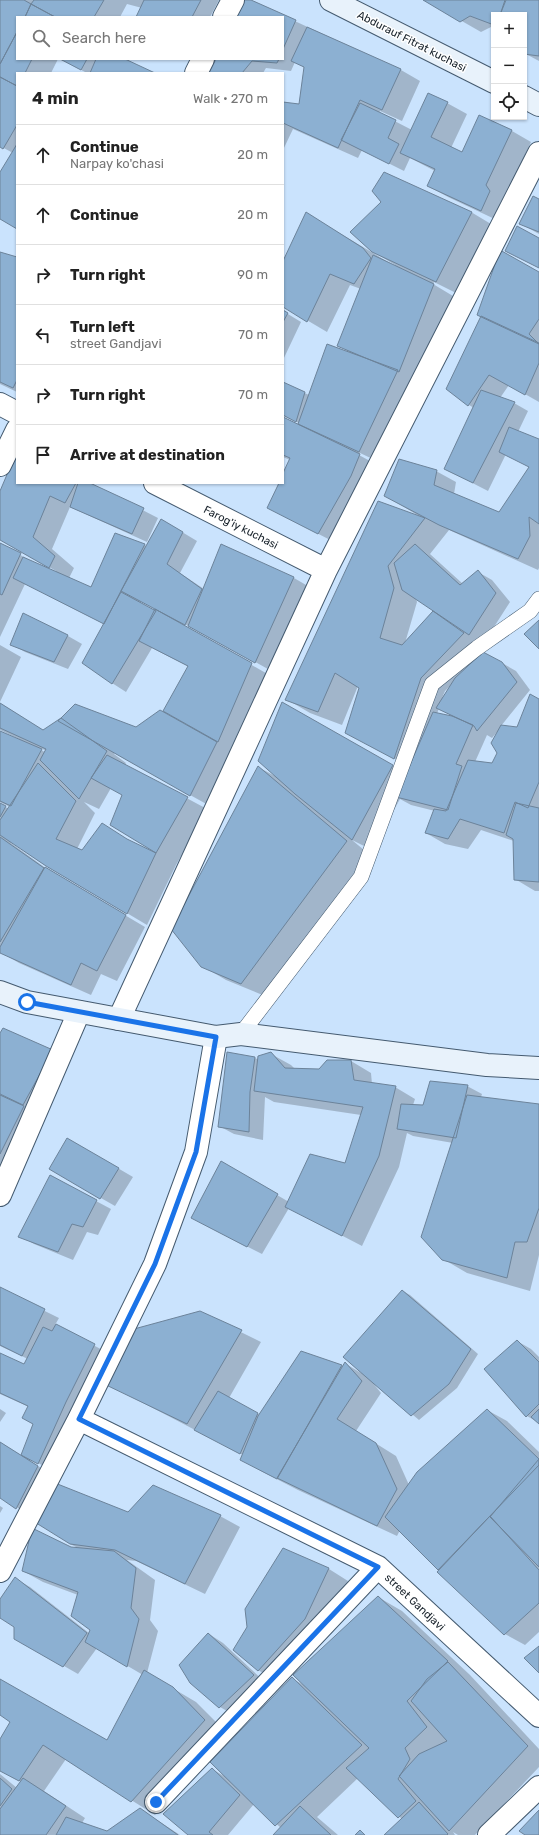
<!DOCTYPE html>
<meta charset="utf-8">
<style>
:root{--surface:#fff;--page:#f2f2f2;--text:#222;--muted:#767676;--line:#e0e0e0}
body{margin:0;font-family:Rubik,sans-serif;background:var(--page);color:var(--text)}
.controls{position:absolute;right:12px;top:12px;display:grid;overflow:hidden;border-radius:0px;box-shadow:0 1px 3px #0004}
.controls button{width:36px;height:36px;display:grid;place-items:center;padding:0;border:0;border-bottom:1px solid var(--line);background:var(--surface);color:var(--text);font:20px sans-serif}
.stop{position:absolute;width:12px;height:12px;margin:-9px;border:3px solid #1a73e8;border-radius:50%;background:#fff}
.stop.end{background:#1a73e8;border-color:#fff;box-shadow:0 1px 4px #0008}
.list{margin:0;padding:0;list-style:none}
h2{display:flex;justify-content:space-between;align-items:center;height:52px;margin:0;padding:0 16px;font-size:17px}
h2 small{font-size:13px;font-weight:400;color:var(--muted)}
.list li{display:grid;grid-template-columns:26px 1fr auto;gap:12px;align-items:center;box-sizing:border-box;height:60px;padding:0 16px;border-top:1px solid var(--line)}
.list b{display:block;font-size:15px;white-space:nowrap}
.list p{margin:0;font-size:13px;white-space:nowrap;color:var(--muted)}
.list em{font-size:13px;font-style:normal;color:var(--muted)}
.icon{flex:none;width:22px;height:22px;fill:none;stroke:currentColor;stroke-width:2;stroke-linecap:round;stroke-linejoin:round}
.map{position:relative;flex:none;width:539px;height:1835px;overflow:hidden}
.search{position:absolute;background:var(--surface);box-shadow:0 1px 3px #0004;left:16px;top:16px;width:268px;height:44px;display:flex;align-items:center;gap:10px;box-sizing:border-box;padding:0 14px;border-radius:0px;color:var(--muted);font-size:15px}
.panel{position:absolute;background:var(--surface);box-shadow:0 1px 3px #0004;left:16px;top:72px;width:268px;height:412px;border-radius:0px}
.map>svg:first-child{display:block}
.shadow{fill:#0003;fill-rule:evenodd}
.building{fill:#8cb0d2;stroke:#6c839a}
.lines{fill:none;stroke-linecap:round;stroke-linejoin:round}
.lane-casing{stroke:#445a6f;stroke-width:16}
.street-casing{stroke:#445a6f;stroke-width:24}
.secondary-casing{stroke:#445a6f;stroke-width:24}
.lane{stroke:#fff;stroke-width:15}
.street{stroke:#fff;stroke-width:22}
.secondary{stroke:#e8f2fb;stroke-width:22}
.route{stroke:#1a73e8;stroke-width:5}
.labels{text-anchor:middle;stroke-width:3;stroke-linejoin:round;paint-order:stroke}
.street-label{font-size:11px;fill:#162029;stroke:#fff}
</style>
<div class="map">
<svg width="539" height="1835" viewBox="0 0 539 1835">
<rect width="100%" height="100%" fill="#cae3fd"/>
<!-- shadow -->
<path class="shadow" d="M0,0H219L210,17H137L142,8L127,4L120,17H17V59H58L51,73H17V228L0,218V174L13,153L0,146Z
M249,0L401,70L420,81L402,121L380,111L379,113L412,130L447,103L467,114L451,148L463,153L512,131L531,142L505,197L501,222L448,197L428,186L435,171L410,158L404,171L362,150L358,158L293,129L283,150V103L300,105L305,68L295,62L291,71L266,68L263,73H211L217,59H283V17Z
M425,0H539V61L524,53V15H494V28L491,27L481,32Z
M60,59H122L153,73H87Z
M539,200V234L521,224Z
M471,212L491,224L456,293L434,282L433,284L453,296L419,383L379,462L360,453L359,455L379,466L338,544L268,508L280,483H283V476L290,460L283,457V418L298,426L299,423L283,416V383L309,395L352,354L338,345L361,289L350,285L327,332L283,306V263L326,225L395,266V265L372,251Z
M0,253L17,258V392L0,384Z
M539,273V402L509,385L500,398L514,403L528,411L518,432L539,440V568L538,570L449,530L430,554L463,584L478,572L492,580L510,602L483,644L477,657L502,663L516,671L530,690L501,726L517,728L539,700V891H535L515,879L514,841L481,830L468,849L445,844L426,833L435,811L411,805L400,799L372,850L352,840L370,855L265,996L226,980L202,966L258,767L277,777L282,703L407,774L410,767L370,746L360,687L358,686L342,725L310,713L286,699L422,518L386,496L436,471L456,482L454,494L500,513L529,467L506,454L488,491L445,469L474,408L469,405ZM416,598L434,611L405,643L417,602ZM450,686V687L442,698L445,691ZM439,708L454,717L437,714ZM497,732L498,753L493,765L475,762L487,735L492,738Z
M283,311L301,322L283,360Z
M17,483H90L158,518L147,542L70,507L52,549L74,568L69,578L92,588L116,535L147,546L162,520L197,541L180,573L204,589L294,578L313,589L275,673L201,632L168,616V617L271,676L210,806L114,753V754L126,763L125,765L207,809L176,865L147,925L46,865L12,842L11,843L47,869L145,927L117,981L101,974L91,995L19,963L0,952V804L9,809L10,807L0,802V733L18,740L19,739L0,730V703L44,731L188,727L189,667L152,648L126,692L112,683L104,624L25,584L0,637V543L34,563L56,572V571L0,539V494ZM141,601L156,609L154,611L140,604ZM40,748L47,751L46,753L40,749ZM111,788L123,795L154,853L133,843L82,851L77,849L95,813L84,802L99,809Z
M68,636L82,644L68,669L25,652L11,644Z
M0,645L21,657L0,702Z
M0,1035L53,1051L0,1205Z
M271,1054L291,1065L295,1069L319,1070L351,1061L371,1073L372,1084L395,1087L415,1099L413,1105L423,1106L467,1086L482,1094L481,1097L539,1105V1255L530,1291L467,1273L443,1259L453,1143L413,1136L407,1133L399,1167L362,1246L289,1208L262,1254L207,1226L221,1162L289,1202L346,1164L361,1115L274,1102L265,1097L263,1140L234,1134L219,1126L255,1058L259,1060Z
M68,1139L133,1177L115,1206L50,1169Z
M96,1201L111,1209L98,1235L87,1232L73,1260L34,1244L20,1236Z
M0,1289L59,1318L55,1325L114,1356L58,1474L31,1459L30,1461L52,1475L31,1516L0,1497V1442L22,1456L34,1424L29,1407L0,1394V1354L24,1366L28,1359L0,1346Z
M403,1291L410,1295L478,1354L457,1388L419,1420L374,1382L373,1383L381,1393L356,1431L396,1456L409,1485L487,1410L507,1421L539,1452V1632L525,1645L505,1634L400,1530L397,1536L298,1490L261,1471L243,1455L103,1382L200,1312L261,1342L229,1398L260,1415L302,1352L344,1367L346,1364L361,1373Z
M517,1341L531,1349L539,1357V1423L527,1416Z
M0,1409L6,1413L0,1422Z
M0,1506L3,1508L0,1513Z
M129,1513L220,1516L240,1527L205,1594L136,1561L127,1560L155,1580L150,1620L158,1631L147,1673L196,1702L228,1734L155,1815L66,1759L44,1791L85,1818L82,1823L107,1832L140,1809L180,1835H0V1774L17,1788L21,1782L0,1771V1741L11,1722L0,1713V1680L108,1741L143,1675L97,1648L78,1674L15,1638V1626L0,1617V1600L16,1579L30,1587L89,1633L91,1630L78,1595L43,1582L23,1571L70,1548L80,1549L70,1544Z
M284,1549L329,1569L348,1581L325,1630L278,1682L258,1670L248,1627Z
M378,1597L402,1611L470,1675L539,1749V1767L475,1835H458L453,1832L455,1835H386L402,1819L358,1778L317,1817L338,1835H274L281,1828L254,1804L228,1835H189L212,1769L224,1776L293,1679L304,1685Z
M209,1634L223,1643L267,1684L234,1715L220,1707Z"/>
<!-- building -->
<path class="building" d="M0,0H24L31,4L25,17H17V32L0,64Z
M34,0H104L94,17H55L31,4Z
M144,0H201L192,17H136Z
M242,0H251L296,20L283,49V17H234Z
M423,0H505L500,15H494V25L470,16L460,22Z
M506,0H539V56L524,54V15H500Z
M31,4L55,17H25Z
M307,27L401,69L382,110L360,100L338,148L283,123V102L299,104L304,67L291,61Z
M17,32V59H32L25,73H17V86L0,77V64Z
M60,59H87L81,70Z
M96,59H125L155,73H90Z
M216,59H279L277,63L252,61L242,73H209Z
M0,77L17,86V125L3,149L0,147Z
M428,93L448,102L431,137L462,152L479,115L512,130L486,185L490,191L481,211L427,186L435,169L400,153Z
M360,103L396,120L388,138L399,144L389,164L341,140Z
M17,144V229L0,219V172Z
M384,172L472,212L436,282L372,252L350,232L381,202L372,191Z
M533,196L539,199V232L519,224Z
M306,212L363,248L371,258L354,284L330,274L307,322L283,307V261Z
M517,226L539,238V268L505,251Z
M500,250L539,272V319L529,334L539,344L477,315Z
M0,252L17,257V380L13,388L0,382Z
M373,255L434,284L399,372L337,346Z
M283,310L288,313L283,322Z
M481,316L539,343V363L525,395L489,375L468,406L446,389Z
M327,344L398,370L359,452L298,424Z
M283,382L305,392L296,422L283,415Z
M481,390L515,402L473,483L444,469Z
M283,417L360,454L351,476L318,534L267,508L279,483H283V473L290,458L283,455Z
M509,427L539,439V524L529,517L530,536L518,559L439,525L384,496L399,459L437,470L434,485L499,512L529,467L499,452Z
M17,451V483H76L65,503L50,496L33,537L55,556L49,568L0,540V491Z
M78,483H90L144,508L132,534L70,507Z
M378,501L425,518L388,566L394,588L380,638L402,645L433,611L464,633L421,678L394,759L345,733L359,688L335,673L318,712L285,700Z
M161,519L183,532L167,564L202,589L185,625L121,591Z
M115,533L145,544L104,624L13,578L23,557L91,587Z
M0,543L21,553L2,595L0,594Z
M221,544L294,577L255,663L188,626Z
M415,544L460,585L478,570L496,593L469,635L402,590L394,563Z
M121,592L156,611L112,684L82,663Z
M155,609L252,663L218,742L163,711L188,666L139,641Z
M23,613L68,635L54,662L10,645Z
M539,620V649L524,634Z
M483,652L502,662L517,682L477,731L474,726L436,708L455,678Z
M530,694L539,699V782L528,808L515,802L504,833L460,819L448,839L425,833L434,809L446,811L468,760L492,763L497,753L491,743L501,725L517,727Z
M282,702L393,765L352,840L295,794L258,761Z
M0,703L43,730L61,718L107,751L79,799L40,760L46,749L0,728Z
M75,704L136,727L160,710L217,742L190,796L58,721Z
M433,712L452,716L473,725L456,764L462,766L448,810L396,797Z
M0,731L42,749L11,806L0,801Z
M107,755L188,797L156,853L110,825L122,795L91,778Z
M38,763L76,801L56,839L82,850L102,823L127,839L156,853L127,914L46,866L0,835V820Z
M258,766L347,841L241,984L201,967L171,929Z
M0,803L6,806L0,817Z
M516,803L539,808V882L514,880L513,839L506,835Z
M0,837L44,868L0,942Z
M45,867L126,915L97,971L81,963L71,985L0,953V947Z
M3,1028L53,1050L23,1105L0,1094V1033Z
M227,1052L255,1057L250,1092L249,1132L218,1127Z
M271,1052L285,1068L319,1069L327,1060H351L354,1080L396,1086L379,1156L342,1236L285,1207L310,1154L345,1163L363,1107L254,1091L258,1056Z
M430,1081L468,1085L456,1138L397,1129L401,1104L423,1105Z
M0,1095L24,1106L0,1154Z
M467,1095L539,1104V1208L527,1242H515L507,1278L442,1260L421,1237Z
M67,1138L119,1168L100,1199L49,1169Z
M221,1161L278,1194L247,1247L191,1218Z
M50,1175L97,1200L83,1227L72,1224L58,1252L18,1237Z
M0,1287L45,1309L22,1356L0,1345Z
M402,1290L471,1349L449,1384L411,1416L343,1357Z
M200,1311L242,1330L187,1424L102,1383L134,1329Z
M56,1324L95,1344L66,1402L38,1464L21,1455L33,1424L22,1418L28,1406L0,1393V1353L24,1364L43,1327L52,1331Z
M517,1340L539,1362V1404L526,1417L484,1369Z
M301,1351L342,1365L277,1479L240,1460L258,1416Z
M345,1362L362,1381L337,1419L376,1443L397,1489L377,1526L277,1478Z
M218,1391L258,1413L240,1454L194,1430Z
M487,1409L539,1459V1465L438,1570L385,1517L417,1472Z
M539,1409V1424L531,1417Z
M0,1442L38,1466L16,1509L0,1498Z
M539,1459V1567L490,1517Z
M55,1483L128,1512L153,1485L221,1515L185,1584L115,1550L70,1544L33,1521Z
M490,1516L539,1570V1603L504,1635L437,1572Z
M32,1528L71,1547L114,1551L136,1568L131,1608L139,1619L127,1667L85,1642L90,1630L71,1616L78,1592L22,1571Z
M283,1548L329,1568L305,1619L258,1671L233,1650L247,1627L245,1609Z
M15,1577L87,1633L63,1667L14,1639V1627L0,1618V1599Z
M378,1596L448,1661L407,1701L427,1727L405,1748L410,1759L398,1779L416,1801L398,1818L346,1768L369,1748L293,1675Z
M208,1633L254,1675L219,1708L190,1683L179,1665Z
M539,1646V1673L524,1658Z
M448,1662L528,1746L449,1831L399,1776L419,1754L447,1741L411,1701L427,1679Z
M144,1670L173,1687L205,1720L131,1802L43,1745L19,1781L0,1771V1739L10,1722L0,1715V1679L107,1740Z
M292,1677L362,1745L275,1826L210,1762Z
M212,1768L240,1795L209,1832L213,1835H188L163,1814Z
M0,1778L12,1789L0,1806Z
M23,1778L66,1806L46,1835H0V1809Z
M419,1802L448,1834L447,1835H384Z
M300,1806L331,1835H273Z
M140,1808L178,1835H56L66,1817L107,1831Z
M539,1810V1835H525L519,1831Z
M360,1830L365,1835H355Z"/>
<g class="lines">
<defs>
<path id="lane" d="M241,1034L361,877L432,684L477,648L530,611L539,599"/>
<path id="street" d="M224,17L233,0
M196,73L203,59
M0,404L17,413
M0,465L17,430
M155,483L326,570
M119,1019L326,570L539,153
M0,1195L79,1012
M79,1419L378,1567L539,1716
M0,1571L79,1419L155,1264L196,1152L216,1037
M156,1802L378,1567
M489,1835L539,1787"/>
<path id="secondary" d="M331,0L494,82
M524,97L539,105
M0,992L27,1002L216,1037L241,1034L487,1065L539,1068"/>
</defs>
<!-- lane casing -->
<use href="#lane" class="lane-casing"/>
<!-- street casing -->
<use href="#street" class="street-casing"/>
<!-- secondary casing -->
<use href="#secondary" class="secondary-casing"/>
<!-- lane -->
<use href="#lane" class="lane"/>
<!-- street -->
<use href="#street" class="street"/>
<!-- secondary -->
<use href="#secondary" class="secondary"/>
</g>
<g class="lines">
<!-- route -->
<path class="route" d="M27,1002L216,1037L196,1152L155,1264L79,1419L378,1567L156,1802"/>
</g>
<g class="labels">
<!-- street labels -->
<g class="street-label">
<text transform="translate(412 41) rotate(27)" y="4">Abdurauf Fitrat kuchasi</text>
<text transform="translate(241 527) rotate(27)" y="4">Farog'iy kuchasi</text>
<text transform="translate(415 1602) rotate(43)" y="4">street Gandjavi</text>
</g>
</g>
</svg>
<div class="controls">
<button>+</button>
<button>−</button>
<button><svg class="icon" aria-label="locate" viewBox="0 0 24 24"><circle cx="12" cy="12" r="6"/><path d="M12 2v4M12 18v4M2 12h4M18 12h4"/></svg></button>
</div>
<div class="stop" style="left:27px;top:1002px"></div>
<div class="stop end" style="left:156px;top:1802px"></div>
<div class="search"><svg class="icon" aria-label="search" viewBox="0 0 24 24"><circle cx="10" cy="10" r="6"/><path d="M15 15l6 6"/></svg>Search here</div>
<section class="panel">
<h2>4 min<small>Walk · 270 m</small></h2>
<ul class="list">
<li><svg class="icon" aria-label="ahead" viewBox="0 0 24 24"><path d="M12 20V5M6 11l6-6 6 6"/></svg><div><b>Continue</b><p>Narpay ko'chasi</p></div><em>20 m</em></li>
<li><svg class="icon" aria-label="ahead" viewBox="0 0 24 24"><path d="M12 20V5M6 11l6-6 6 6"/></svg><div><b>Continue</b></div><em>20 m</em></li>
<li><svg class="icon" aria-label="right" viewBox="0 0 24 24"><path d="M7 20v-9h11M14 6l5 5-5 5"/></svg><div><b>Turn right</b></div><em>90 m</em></li>
<li><svg class="icon" aria-label="left" viewBox="0 0 24 24"><path d="M17 20v-9H6M10 6l-5 5 5 5"/></svg><div><b>Turn left</b><p>street Gandjavi</p></div><em>70 m</em></li>
<li><svg class="icon" aria-label="right" viewBox="0 0 24 24"><path d="M7 20v-9h11M14 6l5 5-5 5"/></svg><div><b>Turn right</b></div><em>70 m</em></li>
<li><svg class="icon" aria-label="arrive" viewBox="0 0 24 24"><path d="M6 21V4h12l-3 4 3 4H6"/></svg><div><b>Arrive at destination</b></div></li>
</ul>
</section>
</div>
